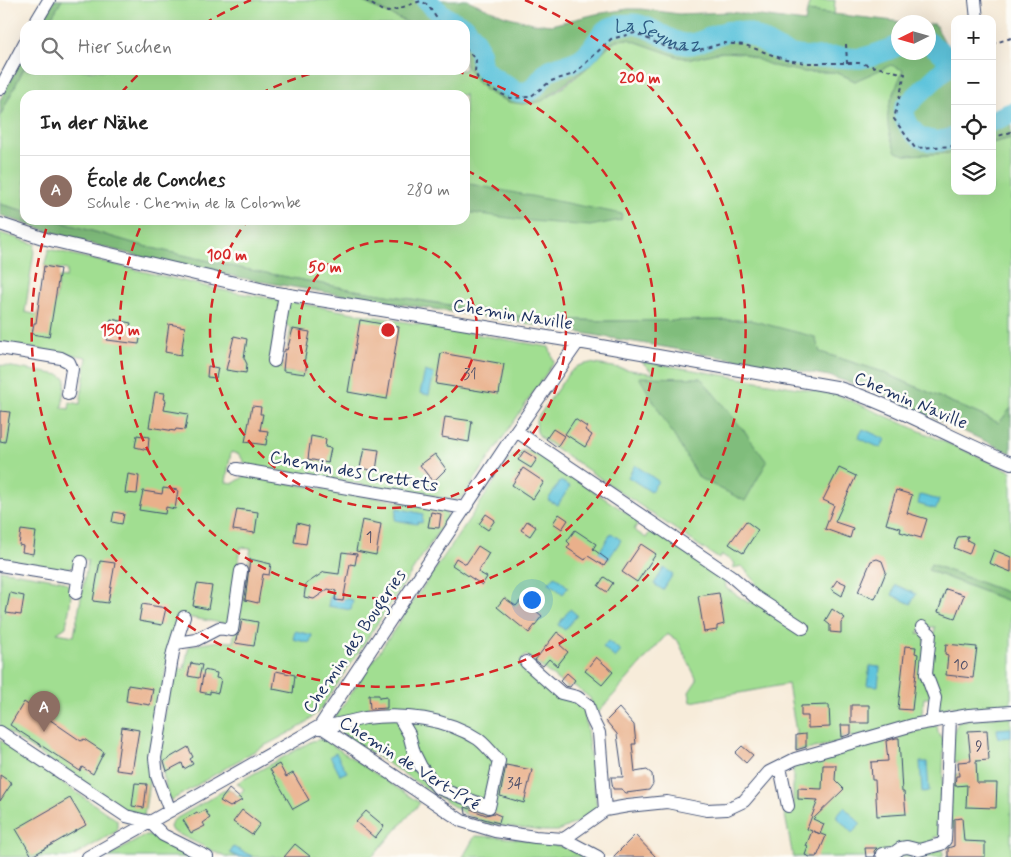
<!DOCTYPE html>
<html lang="de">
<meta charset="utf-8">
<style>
:root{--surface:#fff;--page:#f6f6f6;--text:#222;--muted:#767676;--line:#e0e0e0;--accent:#0f766e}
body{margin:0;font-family:Mynerve,sans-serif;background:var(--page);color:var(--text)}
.controls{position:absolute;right:15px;top:15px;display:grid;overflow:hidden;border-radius:10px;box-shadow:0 5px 20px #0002}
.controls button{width:45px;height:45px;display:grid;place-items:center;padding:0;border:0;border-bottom:1px solid var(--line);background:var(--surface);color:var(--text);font:25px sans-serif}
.compass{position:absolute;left:891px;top:15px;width:45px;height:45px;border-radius:50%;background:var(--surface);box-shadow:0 5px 20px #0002;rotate:265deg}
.you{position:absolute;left:531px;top:599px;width:18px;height:18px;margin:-12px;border:4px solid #fff;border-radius:50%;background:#1a73e8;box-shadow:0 0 0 8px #1a73e833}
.badge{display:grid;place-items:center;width:32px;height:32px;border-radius:50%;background:var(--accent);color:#fff;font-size:16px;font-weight:700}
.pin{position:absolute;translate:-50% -41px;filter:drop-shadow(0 1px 2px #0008)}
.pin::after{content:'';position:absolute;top:26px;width:18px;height:15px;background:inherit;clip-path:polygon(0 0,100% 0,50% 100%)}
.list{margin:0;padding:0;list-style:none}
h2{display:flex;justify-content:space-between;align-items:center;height:65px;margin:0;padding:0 20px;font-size:21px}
h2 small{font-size:16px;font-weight:400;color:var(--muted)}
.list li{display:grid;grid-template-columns:32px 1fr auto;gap:15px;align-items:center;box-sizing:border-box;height:70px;padding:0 20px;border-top:1px solid var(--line)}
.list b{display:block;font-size:19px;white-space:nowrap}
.list p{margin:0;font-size:16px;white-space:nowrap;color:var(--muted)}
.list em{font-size:16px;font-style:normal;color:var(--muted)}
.icon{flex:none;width:28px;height:28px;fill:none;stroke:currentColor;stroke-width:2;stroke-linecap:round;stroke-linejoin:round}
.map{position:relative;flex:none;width:1011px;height:857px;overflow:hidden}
.search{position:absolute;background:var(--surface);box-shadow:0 5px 20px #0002;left:20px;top:20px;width:450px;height:55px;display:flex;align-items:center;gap:12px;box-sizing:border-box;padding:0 18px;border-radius:15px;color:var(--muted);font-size:19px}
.panel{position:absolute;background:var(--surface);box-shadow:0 5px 20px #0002;left:20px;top:90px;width:450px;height:135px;border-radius:15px}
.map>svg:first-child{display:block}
.green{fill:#a1de91;stroke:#5e8678}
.forest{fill:#80bd7b;stroke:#4e766c}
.water{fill:#5ec4dc;stroke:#3c7a9d}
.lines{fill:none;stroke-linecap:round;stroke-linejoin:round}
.river{stroke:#5ec4dc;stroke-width:21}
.building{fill:#e9b08b}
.minor-casing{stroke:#3c4b71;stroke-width:14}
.path{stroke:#3c4b71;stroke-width:2;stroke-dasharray:4 4;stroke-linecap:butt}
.minor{stroke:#fff;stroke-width:12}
.ring{fill:none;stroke:#d62828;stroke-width:2.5;stroke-dasharray:9 6}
.labels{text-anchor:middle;stroke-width:5;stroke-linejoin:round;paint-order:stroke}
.number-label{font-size:15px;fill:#4e4f69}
.street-label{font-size:18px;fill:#1b2f5e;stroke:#fdfcf7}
.water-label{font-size:19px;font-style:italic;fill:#2f5c84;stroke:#fdfcf7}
.centre{fill:#d62828;stroke:#fdfcf7;stroke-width:2.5}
.ring-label{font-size:15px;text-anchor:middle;font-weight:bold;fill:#d62828;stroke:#fdfcf7;stroke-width:5;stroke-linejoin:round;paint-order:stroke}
</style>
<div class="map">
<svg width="1011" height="857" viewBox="0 0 1011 857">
<rect width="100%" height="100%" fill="#fdfcf7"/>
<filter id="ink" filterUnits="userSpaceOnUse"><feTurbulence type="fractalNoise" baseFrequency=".02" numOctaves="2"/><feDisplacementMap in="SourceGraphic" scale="10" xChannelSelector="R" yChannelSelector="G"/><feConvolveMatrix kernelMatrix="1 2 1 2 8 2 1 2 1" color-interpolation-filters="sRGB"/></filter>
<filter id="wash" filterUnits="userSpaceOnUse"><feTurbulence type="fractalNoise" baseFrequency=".0096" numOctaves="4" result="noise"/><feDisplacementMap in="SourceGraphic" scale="20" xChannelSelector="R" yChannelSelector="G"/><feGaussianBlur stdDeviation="1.12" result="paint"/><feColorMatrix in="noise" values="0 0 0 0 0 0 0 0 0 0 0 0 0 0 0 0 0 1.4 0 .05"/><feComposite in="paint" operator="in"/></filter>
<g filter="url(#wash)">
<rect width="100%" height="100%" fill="#f7ecda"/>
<!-- green -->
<path class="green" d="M62,0H359L413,25H47Z
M810,0H835L834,14L807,11Z
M628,39L679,57L691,59L720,52L742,53L774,66L805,72H836L855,81L903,53L905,155L955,153V191H992V143L1011,138V408L999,423L880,371L820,352L750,320L606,321L533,318L349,289L245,269L147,247L54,220H465V95H25V211L0,204V116L25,66V70H465V63C478,87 493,101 522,103C529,103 535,104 541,101C552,97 579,75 588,67C603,55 607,40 628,39Z
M0,233L35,244L25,312L38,315L40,300L55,302L59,277L66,278L67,270L44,266L49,249L221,290L280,300L270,363L284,365L283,371L305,374L307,364L302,363L287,349L291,328L284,323L286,305L291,302L549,347L554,362L463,497L454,500L246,465L239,454L231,452L226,482L234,483L245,476L444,509L448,517L320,710L302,726L251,753L172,800L168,798L159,753L172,667L184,669L189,646L219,641L233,642L239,604H242L251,548L241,547L228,624L180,616L170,641L144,816L127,813L0,727V570L60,580C63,581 68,583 69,587C74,595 67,617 66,627L57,633L74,636L88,560L78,558C75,566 71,568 62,570L0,559V365L60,375L66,379L62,408L69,409L70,402L80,404L87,357L0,343Z
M641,361L838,395L1011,471V594L931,564L930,571L1011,602V709L956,713L953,705L945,708L946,715L938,716L930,675L935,627H929L925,622L918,633L924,636L930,698H924L921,720L852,738L851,736L841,737V741L807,750H794L796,732L788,684L691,702L689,692L697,680L678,641L667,634L596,715L590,698L572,684L568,688L526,655L520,662L584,708L597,807L589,816L558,831H543L488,824L465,814L337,730L333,720L512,456C520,450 525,449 534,452L639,521L634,530L646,538L651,530L725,579L726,588L749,603L756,592V582L742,566L733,568L735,563L722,555L719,559L541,438L537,432L536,420L568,374L578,366L590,363L654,374Z
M1011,715V857H948V846H959L958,831L949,832L951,775L959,774L958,762H952L953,732L959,721Z
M937,725L938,732L944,742L941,836L934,837L935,850H943V857H793L784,810L793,805V764Z
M323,739L420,803L372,857H225L172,831L170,827L172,821L228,788L238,796L244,789L237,783L312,741Z
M0,740L117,820V831L72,857H0Z
M146,835H150L194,857H108Z
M475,836C509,837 559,841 589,857H463Z"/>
<!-- forest -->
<path class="forest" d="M54,0H62L47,25H39Z
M359,0H467L505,16L533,23L551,25L596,14L628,9H641L679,14L730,12L805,22L807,11L903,22H898V52H928L929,24H935L951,54L955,74V153L905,155L896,152C891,140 886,125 888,112C889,101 899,81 903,70L891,65L855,81L836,72H805L773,66L742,53L720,52L691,59L679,57L628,39L618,40L610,44L589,66L542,101L522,104L509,102L490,93L484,89L474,79L465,63V25H413Z
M25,51V66L0,116V100Z
M1011,104V138L992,143V112Z
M465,183L622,214L621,220L590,226L531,221L465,212Z
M0,204L25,211V220H54L147,247L245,269L349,289L466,308L533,318L606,321L750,320L815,337L820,352L880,371L999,423L1011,408V453L875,391L829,376C716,356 603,336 490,318C326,292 157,272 0,215Z
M639,377L701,378L745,432L767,462L745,501L699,478Z
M931,564L1011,594V602L928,570Z"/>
<!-- water -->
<path class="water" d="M425,371L434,374L429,395L420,393Z
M863,429L885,439L881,448L858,438Z
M635,465L658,481L651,492L628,477Z
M560,481L570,486L558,505L548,500Z
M920,495L939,500L936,509L918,504Z
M397,508L423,514L422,523L418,522L417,524L395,520Z
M611,533L621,540L608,560L598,554Z
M664,568L673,574L663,590L654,584Z
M555,576L568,587L563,594L549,583Z
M896,585L916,594L911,604L892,595Z
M330,596L353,600L351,610L328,606Z
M570,609L577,615L565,630L558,625Z
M295,631L312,635L310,643L293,639Z
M608,641L621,651L615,658L603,647Z
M870,666L880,667L878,686L867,685Z
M1011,728V737L998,738L997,729Z
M336,753L347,772L340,775L330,756Z
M920,762H927L929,791L922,792Z
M844,807L861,824L852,833L836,816Z
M233,847L252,856V857H238L230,853Z"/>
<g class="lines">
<!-- river -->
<g class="river">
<path d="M426,0L446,18L460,25"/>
<path id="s1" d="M465,27C470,34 476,41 479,50C481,56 480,63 483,68C488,75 513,92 521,92C536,94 540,76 550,70C560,65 572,65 582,58C605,42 592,25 632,24C651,24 666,42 685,44C701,46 717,30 735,31C757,32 765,46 783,52C800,59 821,57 840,57C847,58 855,59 862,58C874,56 887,50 898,46"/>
<path d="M928,42L945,55L948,66L905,107C903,113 904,117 907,122C916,142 936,145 955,137"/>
<path d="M992,121L1011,113"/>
</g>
</g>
<g id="blocks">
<!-- building -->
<path class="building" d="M44,266L60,269L49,337L32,334L34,323H36Z
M111,319L131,323L129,331L141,333L139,344L107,340Z
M360,320L399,327L387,399L348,392Z
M169,324L185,327L181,355L165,352Z
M293,329L310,332L304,363L307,364L305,374L283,371L285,349L287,350Z
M234,336L247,339L244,358L247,364L246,373L226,370Z
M441,353L504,364L499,394L436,384Z
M208,366L218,368L216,378L207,377Z
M155,392L165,393L164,399L166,400L164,410L188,414L185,430L176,429L175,431L149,427Z
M252,406L261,407L260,414H263L260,430L268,431L266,445L245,442Z
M0,411L10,412L5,442L0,441Z
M445,417L472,421L469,442L442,437Z
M575,419L587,427L585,430L592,435L585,447L565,434Z
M553,429L564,436L557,447L546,439Z
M137,435L149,437L148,450L135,447Z
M311,436L326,439L325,447L331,448L328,463L308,459Z
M364,448L379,450L376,471L360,468Z
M524,451L537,459L531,468L518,460Z
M435,454L446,469L433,482L420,465Z
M523,468L544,482L533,499L512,485Z
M839,468L856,476L835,522L853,528L850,538L825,529L834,505L823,500Z
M128,474L139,476L137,494L125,493Z
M163,488L178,490L175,509L166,507L165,514L139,510L143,491L162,494Z
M896,490L912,495L907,513L927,519L921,538L900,532L901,528L886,524Z
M237,509L258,512L255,533L233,530Z
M114,512L124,514L122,524L112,522Z
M431,512L441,514L439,528L428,527Z
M486,514L495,520L488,530L479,524Z
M559,514L568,520L562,529L553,523Z
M362,520L381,524L376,555L356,551Z
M527,521L536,527L530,536L521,530Z
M746,521L758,530L743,553L729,544Z
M297,523L309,526L306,544L294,542Z
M21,530L36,532L33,554L22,552L23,546L19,545Z
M575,530L596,544L593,549L608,560L604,566L588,556L585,560L567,548L570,544L567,541Z
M968,536L967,540L973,543L969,554L954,548L958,537Z
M641,544L656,554L637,582L622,572Z
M478,546L489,553L478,572L487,577L482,585L452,565L456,558L466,564Z
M994,550L1011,557V572L989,563Z
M342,552L357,554L355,565L350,564L343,601L335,600L336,591L328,589L314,599L304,597L306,584L324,572L339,574Z
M250,559L271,564L269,575L263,574L258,603L245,600Z
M877,559L882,561L886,572L875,599L858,592L871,561Z
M100,561L115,563L108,603L93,601Z
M604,577L613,583L607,592L598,586Z
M837,580L846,584L842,596L831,589Z
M197,584L212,586L208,609L193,606Z
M946,589L964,595L955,618L938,612Z
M10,593L24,596L21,615L6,613Z
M719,593L724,624L717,626V630L704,632L698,596Z
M504,598L516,606L522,599L542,616L529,633L497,607Z
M142,604L166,608L162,625L139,621Z
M832,609L845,618L841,623V633L830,632V625L825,621Z
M242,619L258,622L254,646L235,643L237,636L240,631Z
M557,632L566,639L560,645L568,652L557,666L549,659L543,666L535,660Z
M946,644L977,647L973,678L946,675L948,655L945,654Z
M905,646L916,647L915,653L918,654L912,710L898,709Z
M596,657L613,672L602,685L585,671Z
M191,663L202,665L199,678L188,676Z
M204,670L217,673L216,678L221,679L218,693L210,691V694L200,692Z
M276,671L295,675L293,693L273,689Z
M567,673L575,680L570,687L565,686L560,681Z
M128,685L153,689L150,705L126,701Z
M369,695H379V698L387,697V708L370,709Z
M24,702L81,741L84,739L104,752L93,774L82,767L80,771L10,725Z
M829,705L830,727L808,728V716H801V706Z
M851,705H869V723H851Z
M619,708L634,725L636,744H632L635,772L647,770L652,774L653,784L649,790L626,793L621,789H613L611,777H623L617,734L606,721Z
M841,725H851V734L842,737Z
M122,727L139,730L132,772L116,770Z
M987,730L989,760L976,761L977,783H997L996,808L966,807L967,785L955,786L956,776H959L958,762L971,761L968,731Z
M806,734V747L796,750V735Z
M896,738H899L902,792H904L906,814L877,816L875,780H872L871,762L888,761L886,741Z
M742,746L753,755L746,763L735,753Z
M188,747L193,757L190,759L193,764L184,769L182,763L167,771L164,761Z
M279,764L286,777L293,773L309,800L293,809L270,769Z
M506,765L532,770L524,803L500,796Z
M823,765H836L835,780L844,789L813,819L824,824L820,834L813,831L826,836L817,857H810L805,855L808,847L806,846L812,831L807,829L818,800L798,799V788L822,789Z
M0,775L12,783L0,801Z
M135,783L147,784L144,808L132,806Z
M229,789L242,800L230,807L220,801Z
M70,798L86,825L32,856L16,829Z
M465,807L486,815L494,813L501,816L499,823L466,814Z
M205,810L210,818L203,823L205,826L191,833L183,820L197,812L198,814Z
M242,810L260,824L252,835L233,822Z
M366,811L384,826L375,838L356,822Z
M962,818L964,841L985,842V857H948V848L954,846V819Z
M635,835L656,857H613Z
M295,844L311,857H284Z
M865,848H877L874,851L875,857H866Z"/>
</g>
</g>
<g filter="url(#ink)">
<use href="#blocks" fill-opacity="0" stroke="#3c4b71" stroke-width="1"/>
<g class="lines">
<defs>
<path id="minor" d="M975,0L977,19
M34,25L49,0
M0,89L25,42
M0,224L46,239L277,293L578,342L836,387C897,406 952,439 1011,463
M0,348L61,358L69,362L72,369L68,394
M274,361L285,294
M516,431L731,576L754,596L803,628
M237,469L465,508
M0,565L79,578
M76,593L81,562
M922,627L930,634L926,674L935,698L932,722
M176,643L196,640L219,628L232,630L241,571
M526,662L561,693L577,697L588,705L592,719L599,733L605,810
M320,726C336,726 350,721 365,718C403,713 446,718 478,739C486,745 493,754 499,761L489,807L438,788L421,767L414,753L409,734L399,717
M320,726L462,821L495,831L535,837L564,839L598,857
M0,732L126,816L150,822L163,835L207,857
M780,767L788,806
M170,811L157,776L155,758L173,652L184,617
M564,839L605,810L628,806L667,802L707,810L727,809L744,801L769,772L795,759L913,725L969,715L1011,712
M882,854L894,853L901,848L907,847L919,850L941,844L945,840L950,718
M88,857L320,726L516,431L578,342"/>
</defs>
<!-- minor casing -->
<use href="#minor" class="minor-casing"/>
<!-- path -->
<path class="path" d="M365,0L381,10L388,12L421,1L428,5L441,25
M846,44L847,63
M992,44L1011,38
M465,48L476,60L475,72L478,79L487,87L510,98L530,97L551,81L574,74L611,39L635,33L670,49L699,50L724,43L745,45L786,60L806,63H859L905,74L894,119L915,148L955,146
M992,138L1011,132"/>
<!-- minor -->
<use href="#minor" class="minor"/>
</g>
</g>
<!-- distance rings -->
<g class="ring">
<circle cx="388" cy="330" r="89"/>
<path d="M466 170A178 178 0 1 1 248 220"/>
<path d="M260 94A268 268 0 0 1 321 71M455 71A268 268 0 1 1 143 221"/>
<path d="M121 93A357 357 0 0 1 142 71M204 24A357 357 0 0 1 251 0M525 0A357 357 0 1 1 48 223"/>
</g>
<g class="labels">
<!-- number labels -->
<g class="number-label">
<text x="470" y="379">31</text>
<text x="369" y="542">1</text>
<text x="961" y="670">10</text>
<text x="979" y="751">9</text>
<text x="515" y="788">34</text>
</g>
<!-- street labels -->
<g class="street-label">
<text transform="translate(513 314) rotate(9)" y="6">Chemin Naville</text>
<text transform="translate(911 400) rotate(23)" y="6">Chemin Naville</text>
<text transform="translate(354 471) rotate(10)" y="6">Chemin des Crettets</text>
<text transform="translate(354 641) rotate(-56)" y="6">Chemin des Bougeries</text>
<text transform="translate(410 763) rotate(32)" y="6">Chemin de Vert-Pré</text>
</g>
<!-- water labels -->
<g class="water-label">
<text dy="7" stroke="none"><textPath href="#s1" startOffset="254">La Seymaz</textPath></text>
</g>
</g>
<circle cx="388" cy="330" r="8" class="centre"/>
<g class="ring-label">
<text x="640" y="83">200 m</text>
<text x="227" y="260">100 m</text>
<text x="325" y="272">50 m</text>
<text x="120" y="335">150 m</text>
</g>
</svg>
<div class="controls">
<button>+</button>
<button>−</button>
<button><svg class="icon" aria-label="locate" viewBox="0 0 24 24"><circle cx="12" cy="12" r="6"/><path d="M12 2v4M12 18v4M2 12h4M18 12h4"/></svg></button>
<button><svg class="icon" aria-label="layers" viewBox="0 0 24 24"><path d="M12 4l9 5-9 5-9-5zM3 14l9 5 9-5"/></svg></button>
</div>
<svg class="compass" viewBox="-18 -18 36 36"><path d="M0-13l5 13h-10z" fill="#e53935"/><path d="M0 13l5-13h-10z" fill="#767676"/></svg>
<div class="you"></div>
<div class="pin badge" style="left:44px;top:732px;background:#8d6e63">A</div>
<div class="search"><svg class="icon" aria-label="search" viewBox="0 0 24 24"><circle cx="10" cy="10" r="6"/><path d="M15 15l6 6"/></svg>Hier suchen</div>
<section class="panel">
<h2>In der Nähe<small></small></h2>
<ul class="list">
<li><span class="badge" style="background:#8d6e63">A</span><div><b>École de Conches</b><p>Schule · Chemin de la Colombe</p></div><em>280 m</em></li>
</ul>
</section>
</div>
